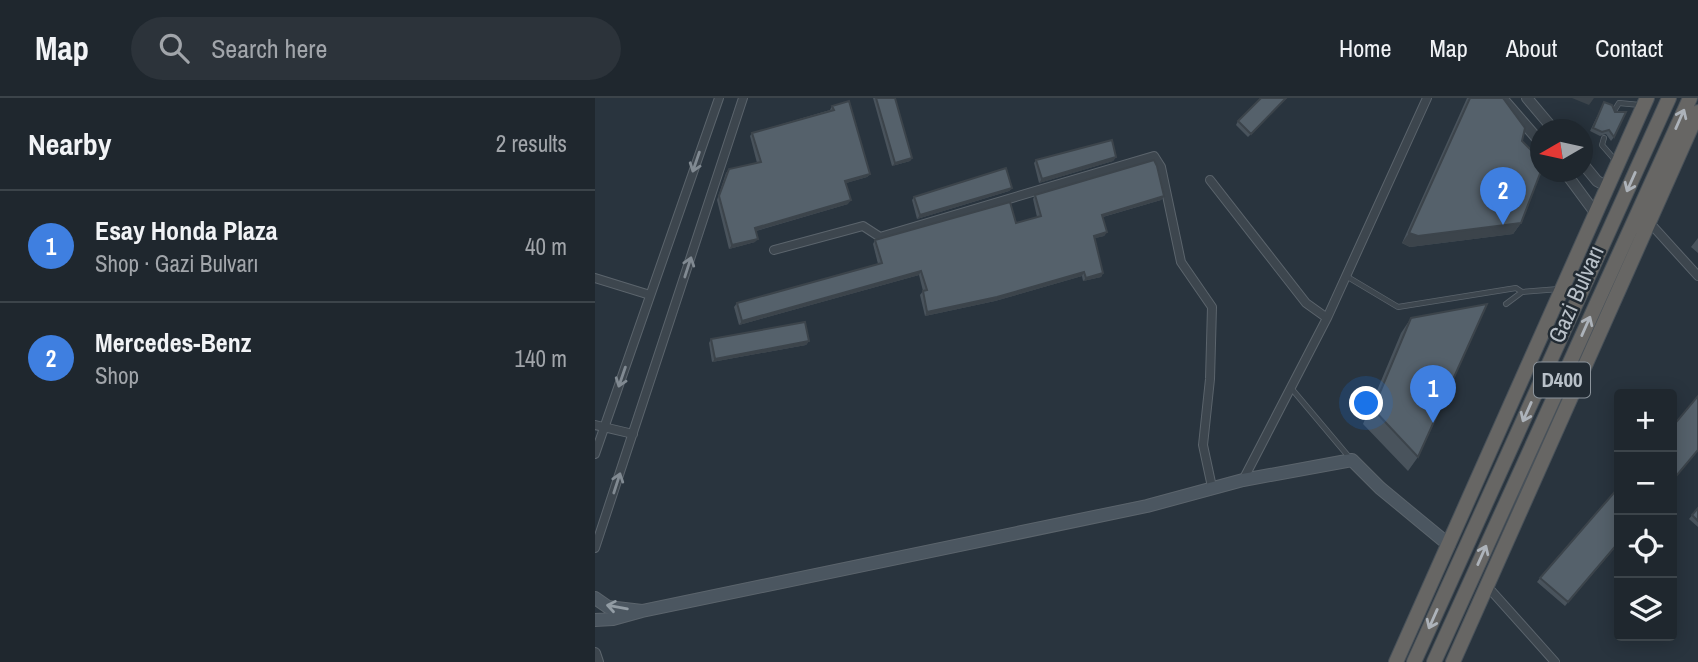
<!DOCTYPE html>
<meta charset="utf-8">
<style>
:root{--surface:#1f272e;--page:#2c333a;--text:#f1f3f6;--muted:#a1a5aa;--line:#3c444a;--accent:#8bbbb9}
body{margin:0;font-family:"Archivo Narrow",sans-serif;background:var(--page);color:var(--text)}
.controls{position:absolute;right:21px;bottom:21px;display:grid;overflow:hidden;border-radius:7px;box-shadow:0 4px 18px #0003}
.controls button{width:63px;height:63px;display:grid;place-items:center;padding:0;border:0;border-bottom:2px solid var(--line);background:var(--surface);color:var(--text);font:35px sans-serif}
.compass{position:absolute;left:935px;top:21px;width:63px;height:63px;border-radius:50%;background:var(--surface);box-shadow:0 4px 18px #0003;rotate:261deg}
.you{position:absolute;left:772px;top:306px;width:24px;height:24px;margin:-18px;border:5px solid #fff;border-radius:50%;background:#1a73e8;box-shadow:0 0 0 10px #1a73e833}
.badge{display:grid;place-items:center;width:46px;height:46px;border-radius:50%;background:var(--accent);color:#fff;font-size:23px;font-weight:700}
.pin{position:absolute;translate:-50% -58px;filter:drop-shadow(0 2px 4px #0008)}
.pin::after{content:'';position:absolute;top:37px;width:24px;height:21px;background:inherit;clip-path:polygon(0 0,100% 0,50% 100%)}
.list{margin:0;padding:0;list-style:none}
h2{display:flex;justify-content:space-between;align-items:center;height:91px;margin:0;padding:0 28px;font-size:30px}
h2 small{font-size:23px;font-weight:400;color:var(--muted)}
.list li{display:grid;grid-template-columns:46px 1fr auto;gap:21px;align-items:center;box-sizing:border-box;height:112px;padding:0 28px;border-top:2px solid var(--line)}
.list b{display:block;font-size:26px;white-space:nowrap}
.list p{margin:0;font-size:23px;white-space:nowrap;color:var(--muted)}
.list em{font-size:23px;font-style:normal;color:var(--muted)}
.icon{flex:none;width:38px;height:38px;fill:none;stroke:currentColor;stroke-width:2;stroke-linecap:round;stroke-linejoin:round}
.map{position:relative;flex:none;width:1103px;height:564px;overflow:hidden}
header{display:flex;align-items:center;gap:42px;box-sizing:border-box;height:98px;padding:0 35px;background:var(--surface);border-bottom:2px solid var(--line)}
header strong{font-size:33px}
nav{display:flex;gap:38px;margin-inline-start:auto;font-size:24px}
.search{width:490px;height:63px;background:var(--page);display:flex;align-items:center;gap:18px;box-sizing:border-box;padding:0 24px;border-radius:38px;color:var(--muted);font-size:26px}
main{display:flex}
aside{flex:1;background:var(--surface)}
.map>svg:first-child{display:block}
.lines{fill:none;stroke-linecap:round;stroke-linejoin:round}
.service-casing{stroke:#5b646c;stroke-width:6}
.minor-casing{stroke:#5b646c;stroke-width:10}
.tertiary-casing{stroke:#5b646c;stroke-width:12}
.secondary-casing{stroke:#5b646c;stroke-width:14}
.trunk-casing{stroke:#485159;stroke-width:16}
.service{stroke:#3d464e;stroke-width:4.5}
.minor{stroke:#3d464e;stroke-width:8}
.tertiary{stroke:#3d464e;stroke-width:10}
.secondary{stroke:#4b5660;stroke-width:12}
.trunk{stroke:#676664;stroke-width:14}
.wall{fill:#49535c}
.shaded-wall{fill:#3c444b}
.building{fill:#55616b;stroke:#3c444b;stroke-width:2}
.oneway{stroke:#adb3ba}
.oneway2{stroke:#818a92}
.oneway3{stroke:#929ca4}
.labels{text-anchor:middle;stroke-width:5;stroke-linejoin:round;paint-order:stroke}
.shield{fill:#222b33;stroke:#8c949c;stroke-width:2}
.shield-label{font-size:21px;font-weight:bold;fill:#b9c1c9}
.street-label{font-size:23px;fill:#b9c1c9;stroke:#222b33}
</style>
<header>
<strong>Map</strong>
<div class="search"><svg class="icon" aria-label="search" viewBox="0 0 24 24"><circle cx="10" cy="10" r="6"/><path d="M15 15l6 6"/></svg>Search here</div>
<nav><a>Home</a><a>Map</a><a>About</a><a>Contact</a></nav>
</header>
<main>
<aside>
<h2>Nearby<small>2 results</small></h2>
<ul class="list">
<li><span class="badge" style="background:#3f7fe0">1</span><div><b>Esay Honda Plaza</b><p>Shop · Gazi Bulvarı</p></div><em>40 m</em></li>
<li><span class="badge" style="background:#3f7fe0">2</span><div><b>Mercedes-Benz</b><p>Shop</p></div><em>140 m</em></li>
</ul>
</aside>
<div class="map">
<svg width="1103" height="564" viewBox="0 0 1103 564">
<rect width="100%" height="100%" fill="#29343e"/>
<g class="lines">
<defs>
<path id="service" d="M1019,13L1024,5L1045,7
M1009,40L1007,47L1020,62
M751,178L803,209L921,190L927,194
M911,206L927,194L964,191
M696,290L754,359"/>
<path id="minor" d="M615,82L711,205L732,220
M1054,124L1103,178
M179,152L268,128L285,139L559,58L566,69L586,164L617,209L615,281L608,347L617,389
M0,180L55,197
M0,327L38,336
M0,356L124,0
M648,382L732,220L832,0
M0,450L148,0
M892,488L960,564"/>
<path id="tertiary" d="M907,0L946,45
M932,0L959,32
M988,66L1002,83L1013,89
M970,74L1001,116
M0,555L3,564"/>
<path id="secondary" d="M0,500L13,509L47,513L18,521L0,522
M47,513L552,408L648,382L757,362L785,390L854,447"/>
<path id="trunk" d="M801,564L1052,0
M819,564L1074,0
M839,564L1095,0
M858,564L1103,14"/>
</defs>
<!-- service casing -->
<use href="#service" class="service-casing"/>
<!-- minor casing -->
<use href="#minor" class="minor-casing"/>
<!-- tertiary casing -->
<use href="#tertiary" class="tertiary-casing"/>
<!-- secondary casing -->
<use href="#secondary" class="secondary-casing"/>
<!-- trunk casing -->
<use href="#trunk" class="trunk-casing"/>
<!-- service -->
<use href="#service" class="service"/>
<!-- minor -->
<use href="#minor" class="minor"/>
<!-- tertiary -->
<use href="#tertiary" class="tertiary"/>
<!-- secondary -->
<use href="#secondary" class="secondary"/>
<!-- trunk -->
<use href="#trunk" class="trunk"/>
</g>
<!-- wall -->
<path class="wall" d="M278,0H300L317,60L315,63L297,68Z
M692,0L653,39L641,27L643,23Z
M872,0H908L927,43L926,125L918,136L815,149L807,145Z
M1009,4L1019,39L1016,43L1011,36L1005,38L995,33Z
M237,8L275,76L272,79L251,85L253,106L161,133L160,144L134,151L122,102L131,75L134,71L162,65L155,38L157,35L235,12Z
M521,59L518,63L444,85L439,65L441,62Z
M417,90L414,93L322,121L317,102L319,99Z
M440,97L569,98L566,102L508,119L512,134L509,138L500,140L508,175L506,179L488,183L487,178L400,203L330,218L325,197L328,193L324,177L144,227L139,209L142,205L283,166L278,146L280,142L421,125L442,119L438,101Z
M1103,140V155L1096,149Z
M816,220L823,359L813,373L768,326L806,235Z
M116,241L214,243L211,247L117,264L114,245Z
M1103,410V429L1094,421Z
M1024,445L970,508L942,484L945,480Z"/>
<!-- shaded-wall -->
<path class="shaded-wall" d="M977,0H999L994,7Z
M521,59L518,63L444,85L447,81Z
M317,60L315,63L297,68L300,65Z
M275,76L272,79L248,86L250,83Z
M417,90L414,93L322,121L325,117Z
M569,98L566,102L504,120L507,117Z
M256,102L253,106L157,134L160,130Z
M926,125L918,136L815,149L807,145L814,135Z
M512,134L509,138L497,141L499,138Z
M163,141L160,144L134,151L137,147Z
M326,173L324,177L144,227L147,223Z
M489,174L487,178L400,203L330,218L332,214Z
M508,175L506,179L488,183L491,180Z
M214,243L211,247L117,264L120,261Z"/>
<!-- building -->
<path class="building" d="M281,0H300L317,60L300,65Z
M666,0H691L656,36L643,23Z
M875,0H908L930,30L927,43L946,62V73L926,125L823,138L814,135Z
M254,3L275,76L250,83L256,102L160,130L163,141L137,147L124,98L134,71L166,64L157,35L239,12L237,8Z
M1009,4L1017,7L1020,14H1031L1019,39L1014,32L1007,34L998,30Z
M517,42L521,59L447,81L441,62Z
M559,62L562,68L569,98L507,117L512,134L499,138L508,175L491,180L489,174L402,199L332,214L328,193L332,192L326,173L147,223L142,205L287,165L280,142L415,104L421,125L446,118L440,97Z
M411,70L417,90L325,117L319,99Z
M892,206L823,359L778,311L816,220Z
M210,224L214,243L120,261L116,241Z
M1103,298V352L1077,383V329Z
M1024,389V444L973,504L945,480Z
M1103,410V423L1097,417Z"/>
<!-- one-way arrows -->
<defs><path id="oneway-shaft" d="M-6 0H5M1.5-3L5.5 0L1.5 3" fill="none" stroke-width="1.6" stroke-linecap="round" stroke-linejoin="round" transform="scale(1.75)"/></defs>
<g class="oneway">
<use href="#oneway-shaft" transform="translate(1085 21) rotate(-66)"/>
<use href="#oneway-shaft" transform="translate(1036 84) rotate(114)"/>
<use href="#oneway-shaft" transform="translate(991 228) rotate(-66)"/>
<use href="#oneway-shaft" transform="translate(932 314) rotate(114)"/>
<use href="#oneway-shaft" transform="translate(887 457) rotate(-66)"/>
<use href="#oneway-shaft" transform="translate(838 521) rotate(114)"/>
</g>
<g class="oneway2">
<use href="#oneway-shaft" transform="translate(101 64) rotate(109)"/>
<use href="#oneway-shaft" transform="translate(93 169) rotate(-72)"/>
<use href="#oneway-shaft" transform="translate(27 279) rotate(109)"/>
<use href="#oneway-shaft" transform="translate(22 385) rotate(-72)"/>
</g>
<use class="oneway3" href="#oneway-shaft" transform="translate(22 509) rotate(-170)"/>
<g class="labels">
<!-- shield labels -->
<rect class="shield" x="939" y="264.5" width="56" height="35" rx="5"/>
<g class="shield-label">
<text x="967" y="289">D400</text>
</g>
<!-- street labels -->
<g class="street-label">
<text transform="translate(981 196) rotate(-66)" y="8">Gazi Bulvarı</text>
</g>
</g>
</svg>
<div class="controls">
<button>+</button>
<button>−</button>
<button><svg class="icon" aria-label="locate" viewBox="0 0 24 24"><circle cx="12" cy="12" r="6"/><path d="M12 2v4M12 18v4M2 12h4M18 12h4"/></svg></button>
<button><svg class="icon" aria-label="layers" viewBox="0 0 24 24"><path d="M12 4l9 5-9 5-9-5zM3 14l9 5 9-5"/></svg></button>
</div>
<svg class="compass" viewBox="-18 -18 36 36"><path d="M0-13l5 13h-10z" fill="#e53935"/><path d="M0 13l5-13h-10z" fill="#a1a5aa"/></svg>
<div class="you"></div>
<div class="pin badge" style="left:838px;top:325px;background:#3f7fe0">1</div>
<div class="pin badge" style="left:908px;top:127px;background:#3f7fe0">2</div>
</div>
</main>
